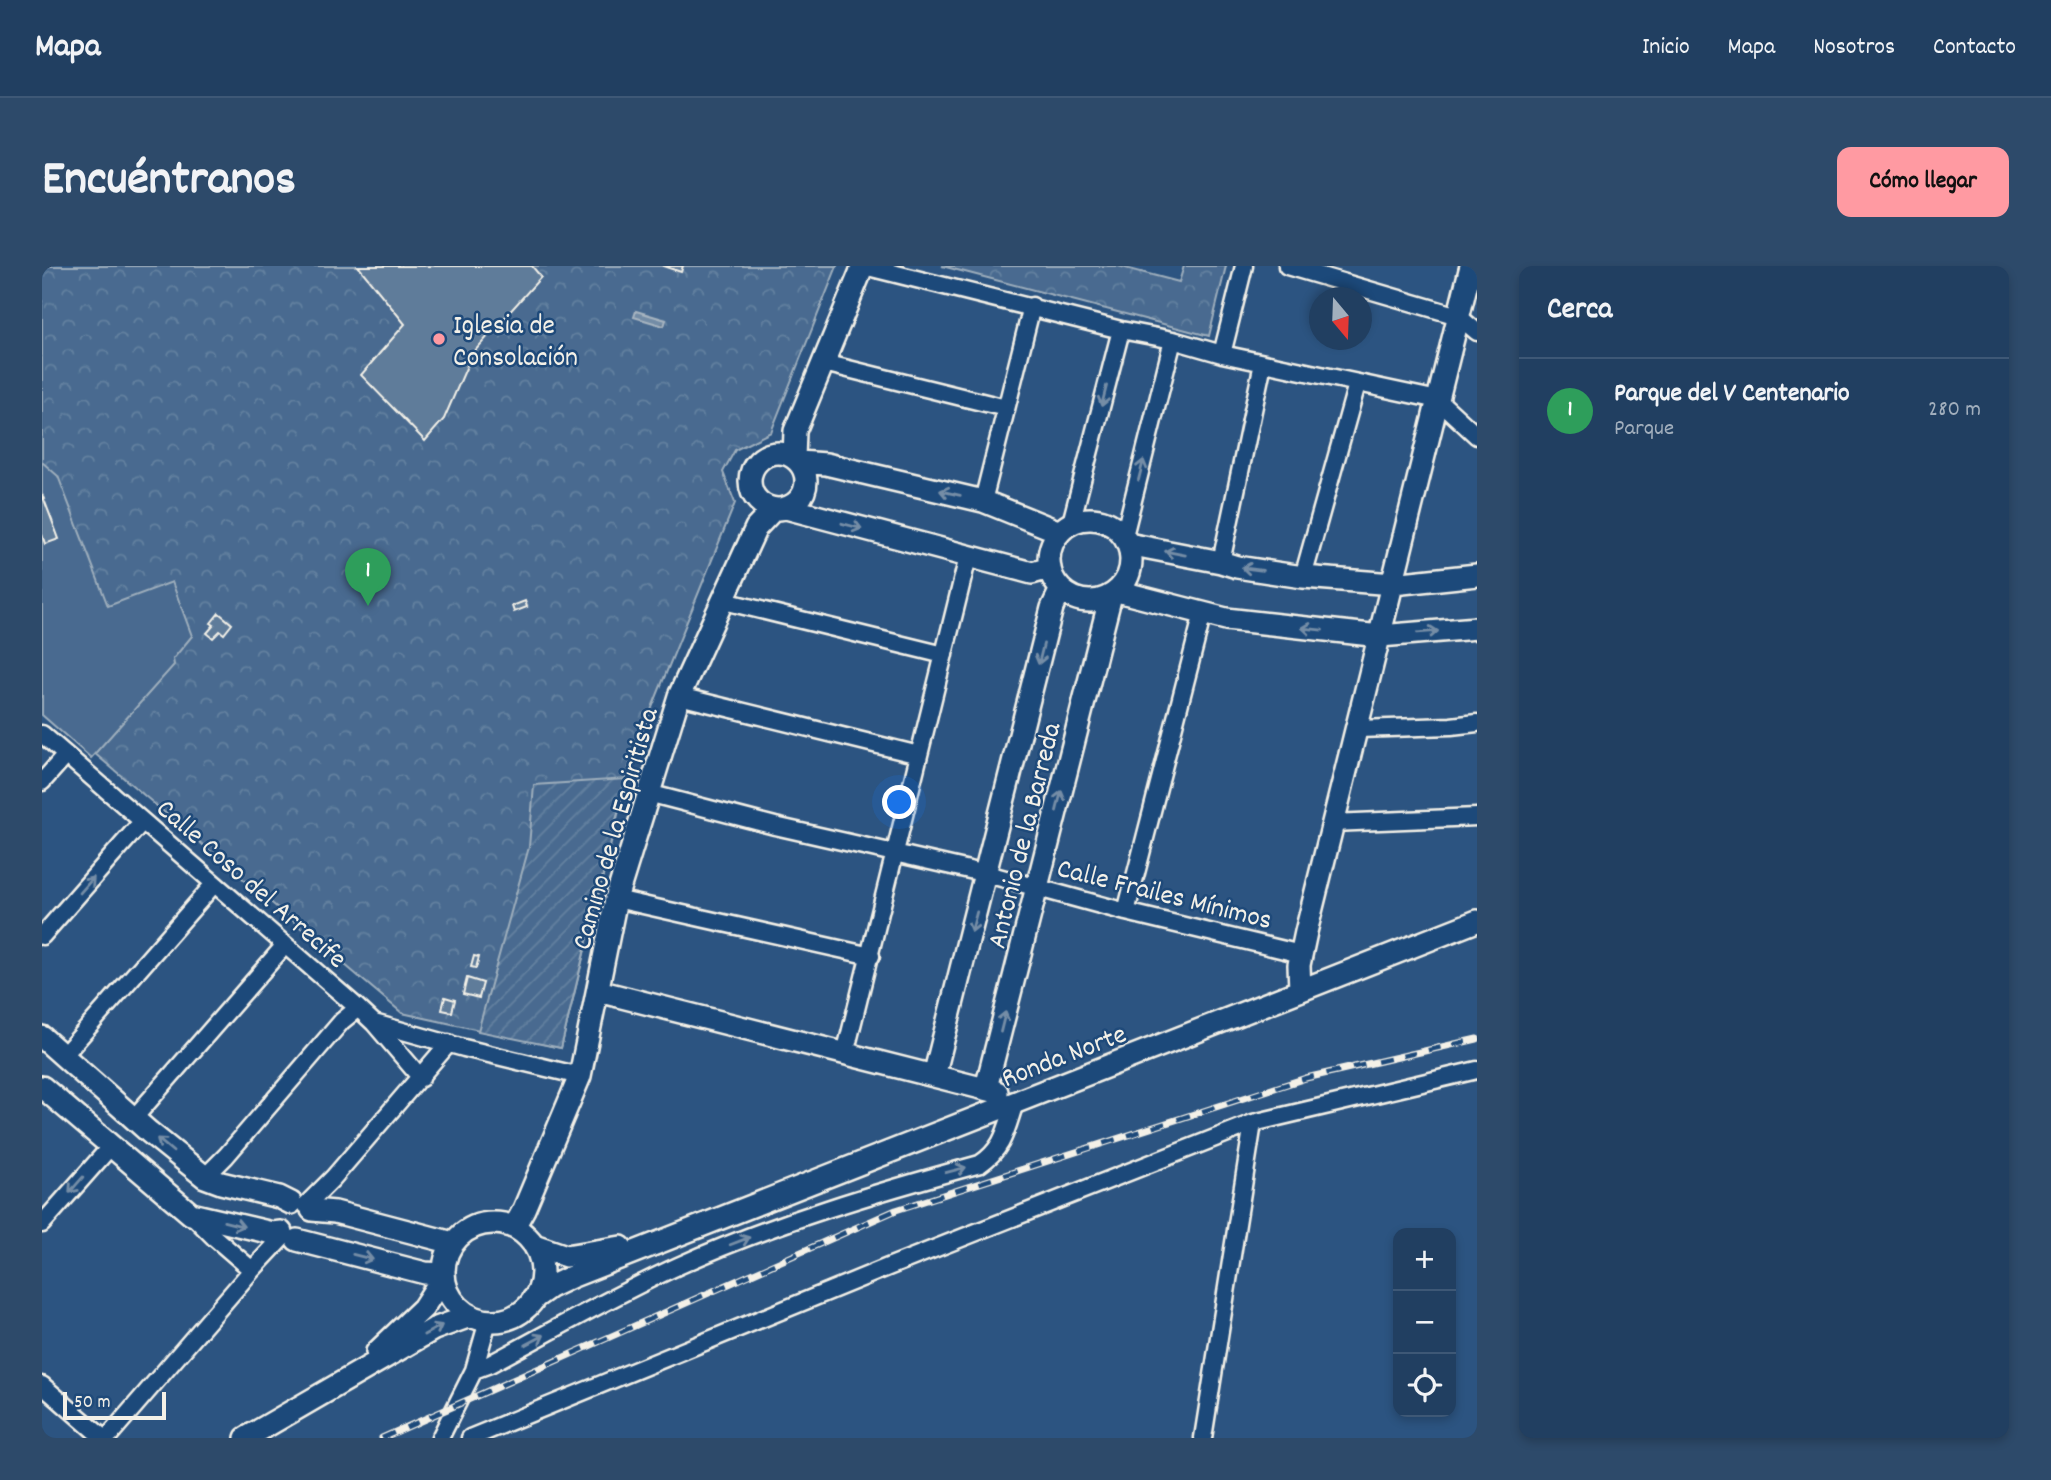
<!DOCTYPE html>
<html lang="es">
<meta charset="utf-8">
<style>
:root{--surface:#213f61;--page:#2d4a6a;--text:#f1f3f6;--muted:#a2afbd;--line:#3e5876;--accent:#ff9aa2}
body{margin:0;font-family:Dekko,sans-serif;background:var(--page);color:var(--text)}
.controls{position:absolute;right:21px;bottom:21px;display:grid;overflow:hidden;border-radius:14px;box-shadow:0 4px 10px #0003}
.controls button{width:63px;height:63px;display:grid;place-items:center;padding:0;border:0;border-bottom:2px solid var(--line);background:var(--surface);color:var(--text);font:35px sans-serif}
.compass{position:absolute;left:1267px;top:21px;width:63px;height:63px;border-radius:50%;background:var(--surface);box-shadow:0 4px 10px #0003;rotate:161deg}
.scale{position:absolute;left:21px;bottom:18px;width:103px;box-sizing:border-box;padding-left:7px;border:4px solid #f4f1e8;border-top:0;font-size:19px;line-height:24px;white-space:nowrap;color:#f4f1e8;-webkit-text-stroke:5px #1f4a7a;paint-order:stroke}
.you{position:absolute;left:858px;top:537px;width:24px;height:24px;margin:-18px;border:5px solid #fff;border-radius:50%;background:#1a73e8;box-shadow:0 0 0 10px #1a73e833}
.badge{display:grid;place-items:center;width:46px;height:46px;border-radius:50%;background:var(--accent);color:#fff;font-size:23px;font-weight:700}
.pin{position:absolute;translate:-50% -58px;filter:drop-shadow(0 2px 4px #0008)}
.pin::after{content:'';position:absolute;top:37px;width:24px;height:21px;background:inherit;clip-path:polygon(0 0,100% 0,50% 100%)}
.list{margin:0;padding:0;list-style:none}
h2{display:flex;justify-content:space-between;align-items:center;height:91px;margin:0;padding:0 28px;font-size:30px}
h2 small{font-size:23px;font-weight:400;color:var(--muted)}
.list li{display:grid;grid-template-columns:46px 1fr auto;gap:21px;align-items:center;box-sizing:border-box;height:105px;padding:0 28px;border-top:2px solid var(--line)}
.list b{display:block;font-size:26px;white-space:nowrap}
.list p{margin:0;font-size:23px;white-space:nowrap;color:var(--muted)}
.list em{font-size:23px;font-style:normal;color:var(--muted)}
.icon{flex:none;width:38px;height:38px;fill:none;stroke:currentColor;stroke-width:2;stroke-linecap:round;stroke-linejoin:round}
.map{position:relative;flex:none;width:1435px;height:1172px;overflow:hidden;border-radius:14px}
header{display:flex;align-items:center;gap:42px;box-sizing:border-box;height:98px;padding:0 35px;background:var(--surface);border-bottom:2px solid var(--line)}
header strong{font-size:33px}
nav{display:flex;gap:38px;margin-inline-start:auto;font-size:24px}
.intro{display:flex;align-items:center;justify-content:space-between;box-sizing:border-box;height:168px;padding:0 42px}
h1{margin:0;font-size:49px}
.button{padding:18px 32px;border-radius:14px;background:var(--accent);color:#111;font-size:24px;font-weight:700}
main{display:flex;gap:42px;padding:0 42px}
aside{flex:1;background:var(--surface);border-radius:14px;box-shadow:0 4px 10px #0003}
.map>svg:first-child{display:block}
.forest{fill:url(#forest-crowns);stroke:#9eaebc;stroke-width:2}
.garden{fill:url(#garden-furrows);stroke:#9eaebc;stroke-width:2}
.pitch{fill:#496b90;stroke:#9eaebc;stroke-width:2}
.water{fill:url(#water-waves);stroke:#a7b4c0;stroke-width:2}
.building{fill:#5e7b9a;stroke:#f4f1e8;stroke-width:2}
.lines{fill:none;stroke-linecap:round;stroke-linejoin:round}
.street-casing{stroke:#f4f1e8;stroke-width:21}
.secondary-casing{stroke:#f4f1e8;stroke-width:26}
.street{stroke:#1f4a7a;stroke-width:16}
.secondary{stroke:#1f4a7a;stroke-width:21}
.rail-casing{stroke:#f4f1e8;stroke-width:7}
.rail{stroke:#1f4a7a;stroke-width:4.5;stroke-dasharray:13;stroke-linecap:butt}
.oneway{stroke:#748da6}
.poi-dot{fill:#ff9aa2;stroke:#1f4a7a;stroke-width:2.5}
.labels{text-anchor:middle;stroke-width:5;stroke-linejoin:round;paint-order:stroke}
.poi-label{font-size:28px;fill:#f4f1e8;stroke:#1f4a7a;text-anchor:start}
.street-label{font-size:28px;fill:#f4f1e8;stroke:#1f4a7a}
</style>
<header>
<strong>Mapa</strong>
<nav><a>Inicio</a><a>Mapa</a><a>Nosotros</a><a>Contacto</a></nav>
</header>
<div class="intro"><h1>Encuéntranos</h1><a class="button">Cómo llegar</a></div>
<main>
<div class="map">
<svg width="1435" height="1172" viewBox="0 0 1435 1172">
<defs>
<pattern id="forest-crowns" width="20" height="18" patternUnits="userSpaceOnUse" patternTransform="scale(1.75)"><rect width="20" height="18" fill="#496b90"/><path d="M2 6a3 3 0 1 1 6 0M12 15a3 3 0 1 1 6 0" fill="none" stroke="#6481a0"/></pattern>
<pattern id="garden-furrows" width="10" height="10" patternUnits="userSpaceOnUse" patternTransform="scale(1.75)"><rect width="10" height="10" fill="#496b90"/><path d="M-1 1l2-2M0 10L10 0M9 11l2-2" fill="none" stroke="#6481a0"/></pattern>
<pattern id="water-waves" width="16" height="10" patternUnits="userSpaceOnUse" patternTransform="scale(1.75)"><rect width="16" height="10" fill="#738ca6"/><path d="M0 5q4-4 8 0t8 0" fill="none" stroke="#647484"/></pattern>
</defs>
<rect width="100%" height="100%" fill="#2c5481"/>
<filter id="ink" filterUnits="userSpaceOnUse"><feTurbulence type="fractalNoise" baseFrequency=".0143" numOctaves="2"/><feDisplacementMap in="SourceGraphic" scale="14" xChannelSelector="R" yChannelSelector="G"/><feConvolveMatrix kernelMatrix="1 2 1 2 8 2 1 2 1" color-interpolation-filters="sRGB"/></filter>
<g filter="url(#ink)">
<!-- forest -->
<path class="forest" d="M0,0H795L729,166L693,184L681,206L693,237L590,491L519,782L360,747L0,443Z
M900,0H1076L1137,16L1142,0H1184L1167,70Z"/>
<!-- garden -->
<path class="garden" d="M584,513L519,782L436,765L487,581L492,519Z"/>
<!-- pitch -->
<path class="pitch" d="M0,196L16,210L66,340L130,316L150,370L131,393L132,399L49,492L0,449Z"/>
<!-- water -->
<path class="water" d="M594,45L624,54L622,60L592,51Z"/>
<!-- building -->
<path class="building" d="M316,0H490L499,11L430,88L402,153L383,175L319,109L363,58Z
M621,0H641L639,6Z
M0,228L17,273L3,278L0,268Z
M483,335L485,341L472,346L470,340Z
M177,347L190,358L182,368L178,365L171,372L165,367L172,359L169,357Z
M432,690L437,691L434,702L429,701Z
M425,712L441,717L437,732L421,728Z
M403,731L413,734L410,746L400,744Z"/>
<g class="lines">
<defs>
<path id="street" d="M822,0L1079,64L1131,74L1180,88L1396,134L1435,170
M1245,0L1416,50L1435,66
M1180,88L1202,0
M782,97L964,142
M941,235L990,40
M1029,257L1079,64
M1082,270L1131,74
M1179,296L1221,97
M1261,311L1315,118
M682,335L902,389
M637,430L877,489
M1316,463L1409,460L1435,457
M0,468L316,742L332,757L379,812
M0,516L24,489
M606,527L733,560L945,608L1084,646L1259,688
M1290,557L1435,551
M574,633L829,690
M1084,646L1161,347
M0,670L100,556
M332,757L422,782L538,810
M803,788L926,291
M21,790L172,618
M92,852L243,679
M163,911L184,890L300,755L316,742
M264,939L291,912L407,777
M149,948L173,972L210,1004
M0,958L69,880
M432,1104L448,1098C510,1065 572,1029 636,1000C734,956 835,926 938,898C962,882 964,863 973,837
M0,1119L61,1172
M65,1172L210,1004L242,970
M398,1172L432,1104L446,1055
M428,1172L846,1001L1211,857L1435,804
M1161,1172L1211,857"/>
<path id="secondary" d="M708 215a28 28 0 1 1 56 0a28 28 0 1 1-56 0Z
M752,192L753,165L821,0
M757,196L784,198L941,235L1018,266
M744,242L990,307L1008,302
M1007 294a41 41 0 1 1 82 0a41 41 0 1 1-82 0Z
M1086,278L1179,296L1195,301L1261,311L1351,318L1435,309
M1075,325L1184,353L1338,370L1435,362
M1258,724L1257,699L1264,666L1429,0
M556,725L955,826
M0,771L107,866L163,911L179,917L237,931L249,937
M892,810L1010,342L1019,323
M0,821L149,948L230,967L239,966
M944,822L1069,329
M270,944L293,946L411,977
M402 1006a49 49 0 1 1 98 0a49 49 0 1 1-98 0Z
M472,961L482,943L538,810L574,633L637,430L714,262L732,243
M255,974L383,1007L401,1008
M492,979L524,990L579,981
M491,1033L508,1021L529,1011L1435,655
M335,1086L381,1042L401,1011
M204,1172L392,1063L428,1050"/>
</defs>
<!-- street casing -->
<use href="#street" class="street-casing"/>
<!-- secondary casing -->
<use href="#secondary" class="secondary-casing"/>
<!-- street -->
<use href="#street" class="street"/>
<!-- secondary -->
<use href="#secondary" class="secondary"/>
<defs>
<path id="rail" d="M340,1172L854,944L1264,812L1435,773"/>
</defs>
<!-- rail casing -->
<use href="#rail" class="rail-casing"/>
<!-- rail -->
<use href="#rail" class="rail"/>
</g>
<!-- one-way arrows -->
<defs><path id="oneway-shaft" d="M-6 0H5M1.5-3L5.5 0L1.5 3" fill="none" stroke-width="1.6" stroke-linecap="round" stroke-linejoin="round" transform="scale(1.75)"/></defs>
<g class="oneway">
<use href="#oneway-shaft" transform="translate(1062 130) rotate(104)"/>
<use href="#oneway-shaft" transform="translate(1099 204) rotate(-76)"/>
<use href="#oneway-shaft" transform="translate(908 227) rotate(-167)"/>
<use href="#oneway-shaft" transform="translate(810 260) rotate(15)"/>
<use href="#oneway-shaft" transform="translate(1133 287) rotate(-169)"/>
<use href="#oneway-shaft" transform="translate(1210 303) rotate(-172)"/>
<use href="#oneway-shaft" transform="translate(1270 363) rotate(-174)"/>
<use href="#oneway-shaft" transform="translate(1386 366) rotate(-5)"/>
<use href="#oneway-shaft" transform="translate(999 388) rotate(104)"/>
<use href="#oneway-shaft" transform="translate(1017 535) rotate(-76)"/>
<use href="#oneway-shaft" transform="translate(45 619) rotate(-49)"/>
<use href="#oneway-shaft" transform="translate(932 656) rotate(105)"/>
<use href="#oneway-shaft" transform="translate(961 756) rotate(-76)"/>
<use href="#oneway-shaft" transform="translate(123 879) rotate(-140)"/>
<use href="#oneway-shaft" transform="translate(914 904) rotate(-15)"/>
<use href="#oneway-shaft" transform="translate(34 919) rotate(131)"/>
<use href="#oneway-shaft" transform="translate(192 958) rotate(14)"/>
<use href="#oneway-shaft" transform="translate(698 975) rotate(-21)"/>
<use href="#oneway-shaft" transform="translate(321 991) rotate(14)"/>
<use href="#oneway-shaft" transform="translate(391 1064) rotate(-29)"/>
<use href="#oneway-shaft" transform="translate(493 1074) rotate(-28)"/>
</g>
</g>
<!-- markers -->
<circle class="poi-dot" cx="397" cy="73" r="7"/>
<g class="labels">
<!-- poi labels -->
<g class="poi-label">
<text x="411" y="67">Iglesia de<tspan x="411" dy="32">Consolación</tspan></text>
</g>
<!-- street labels -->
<g class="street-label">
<text transform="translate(571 562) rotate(-74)" y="10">Camino de la Espiritista</text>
<text transform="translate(980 569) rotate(-76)" y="10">Antonio de la Barreda</text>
<text transform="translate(211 616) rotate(41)" y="10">Calle Coso del Arrecife</text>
<text transform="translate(1123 626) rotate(14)" y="10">Calle Frailes Mínimos</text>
<text transform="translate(1021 788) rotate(-21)" y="10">Ronda Norte</text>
</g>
</g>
</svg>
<div class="controls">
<button>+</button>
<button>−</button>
<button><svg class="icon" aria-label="locate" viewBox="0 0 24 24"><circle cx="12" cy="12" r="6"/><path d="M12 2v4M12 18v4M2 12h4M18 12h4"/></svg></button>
</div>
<svg class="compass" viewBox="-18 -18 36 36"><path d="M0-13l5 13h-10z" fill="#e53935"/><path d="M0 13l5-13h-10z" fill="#a2afbd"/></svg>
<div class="scale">50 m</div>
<div class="you"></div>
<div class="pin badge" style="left:326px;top:340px;background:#2e9e5b">1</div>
</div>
<aside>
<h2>Cerca<small></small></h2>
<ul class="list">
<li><span class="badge" style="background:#2e9e5b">1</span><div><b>Parque del V Centenario</b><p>Parque</p></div><em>280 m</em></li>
</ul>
</aside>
</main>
